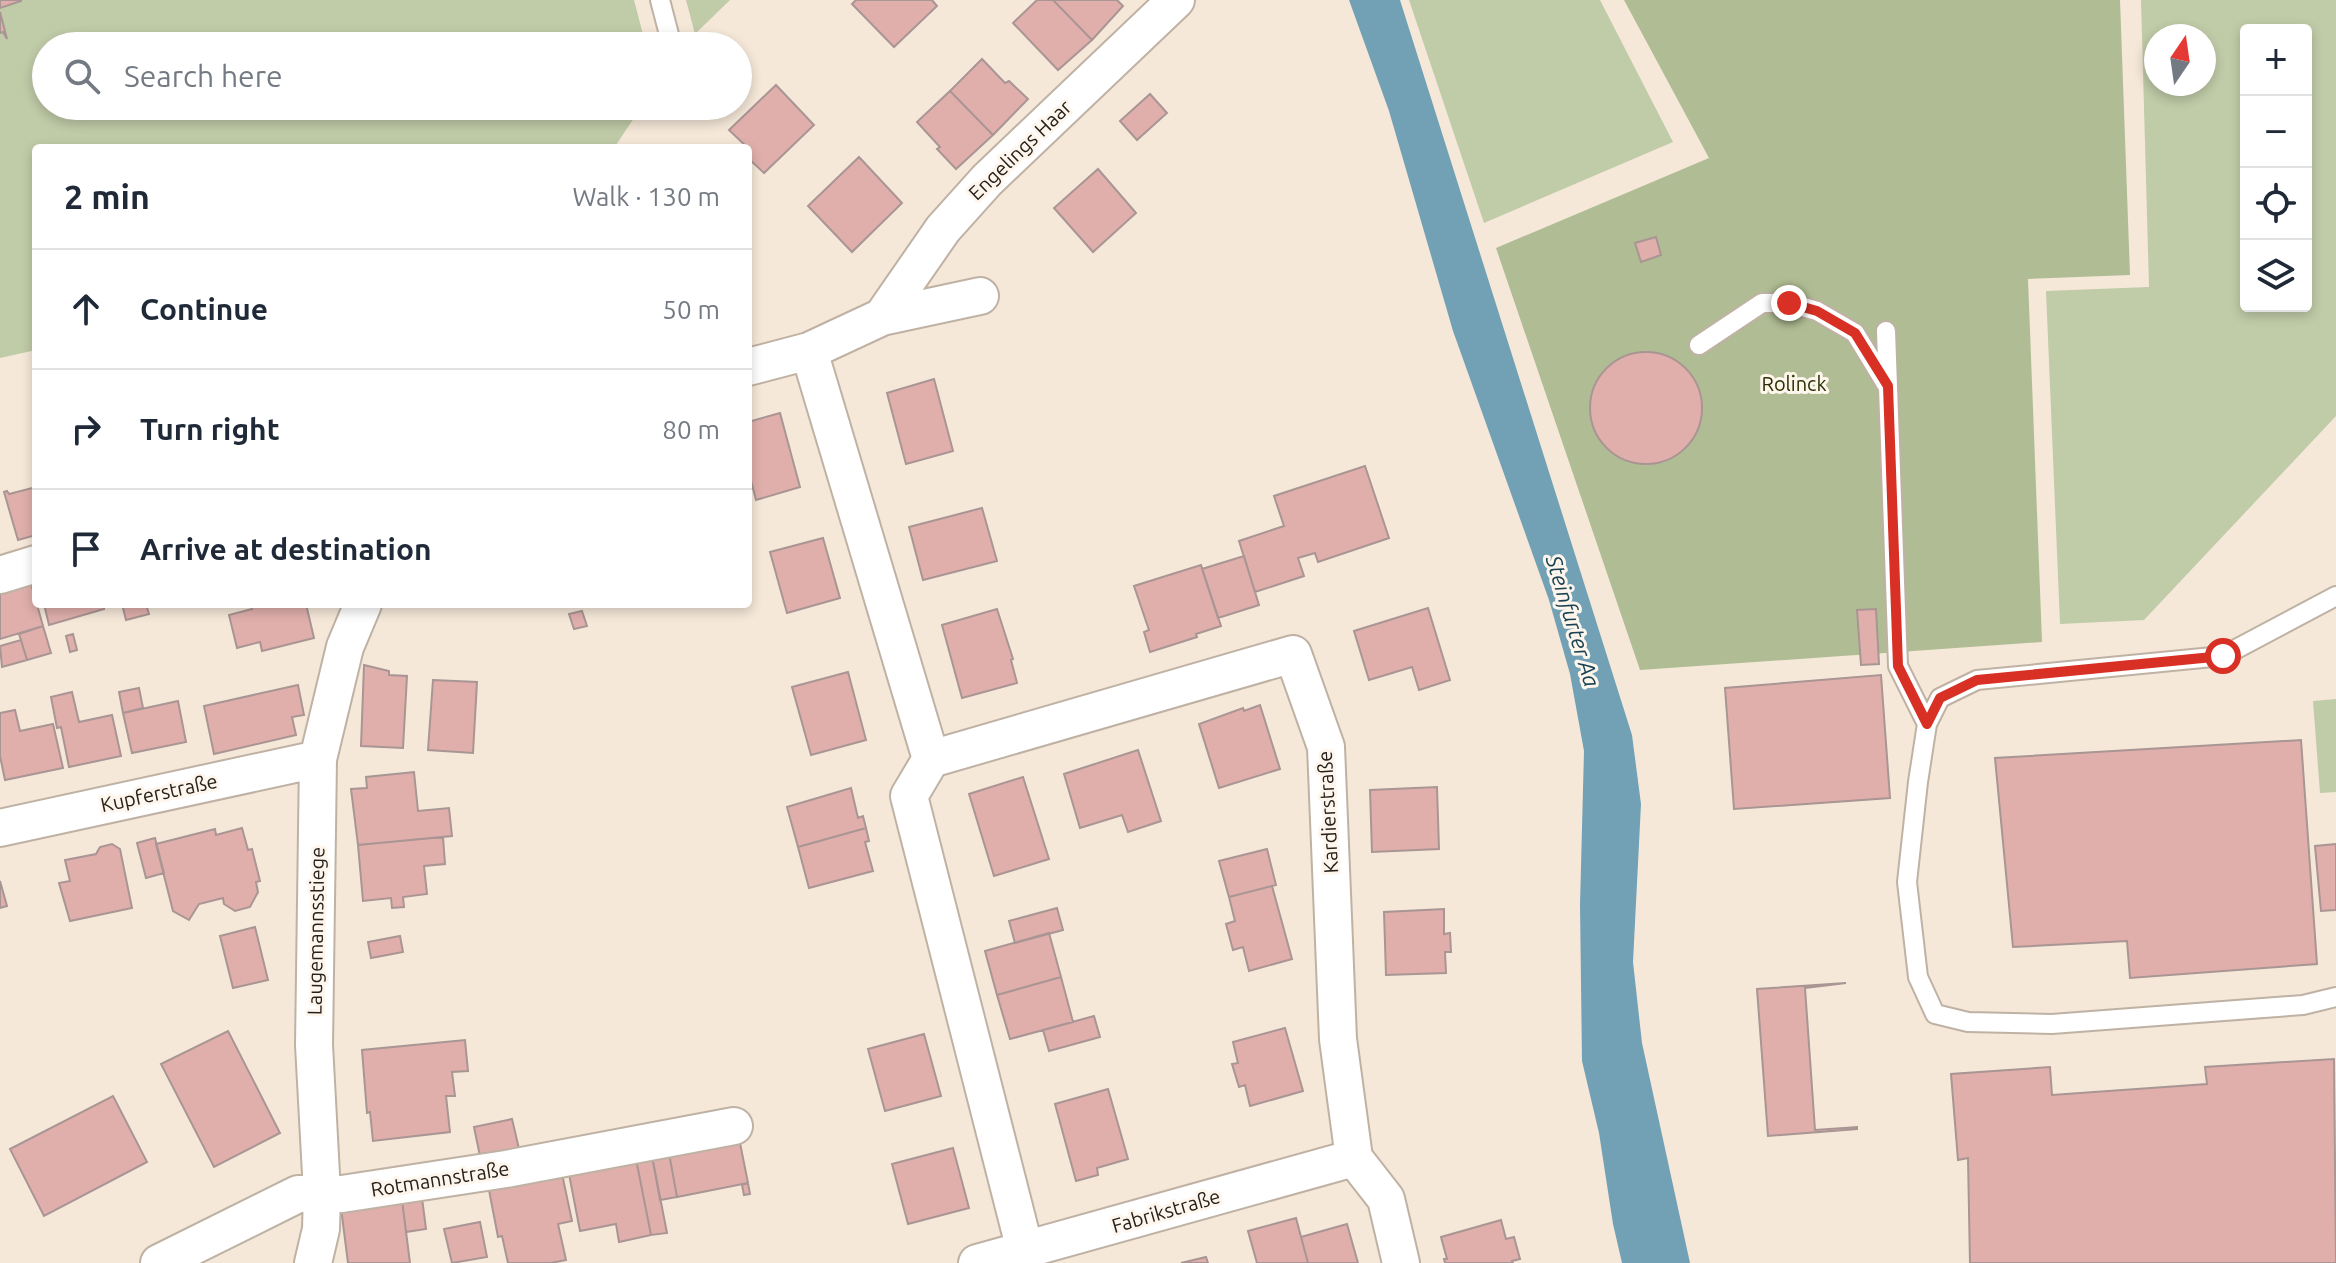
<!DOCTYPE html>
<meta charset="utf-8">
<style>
:root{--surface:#fff;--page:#f2f2f3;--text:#1f2937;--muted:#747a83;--line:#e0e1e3}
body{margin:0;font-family:Ubuntu,sans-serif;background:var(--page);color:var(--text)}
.controls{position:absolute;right:24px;top:24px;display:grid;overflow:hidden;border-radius:8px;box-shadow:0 4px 12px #0003}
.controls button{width:72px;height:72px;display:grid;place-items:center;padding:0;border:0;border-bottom:2px solid var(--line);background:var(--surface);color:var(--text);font:40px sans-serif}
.compass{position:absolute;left:2144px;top:24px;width:72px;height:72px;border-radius:50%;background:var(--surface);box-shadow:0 4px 12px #0003;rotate:13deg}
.stop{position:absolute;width:24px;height:24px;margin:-18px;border:6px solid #d93025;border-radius:50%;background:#fff}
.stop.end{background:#d93025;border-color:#fff;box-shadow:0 2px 8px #0008}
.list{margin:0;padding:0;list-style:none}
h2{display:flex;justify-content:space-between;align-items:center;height:104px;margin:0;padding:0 32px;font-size:34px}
h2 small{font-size:26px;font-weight:400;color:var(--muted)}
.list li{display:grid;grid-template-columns:52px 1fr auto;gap:24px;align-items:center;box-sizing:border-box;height:120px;padding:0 32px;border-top:2px solid var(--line)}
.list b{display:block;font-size:30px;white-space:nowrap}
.list em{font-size:26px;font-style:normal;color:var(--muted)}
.icon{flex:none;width:44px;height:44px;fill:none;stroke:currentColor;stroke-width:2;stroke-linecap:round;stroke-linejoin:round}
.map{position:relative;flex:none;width:2336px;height:1263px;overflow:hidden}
.search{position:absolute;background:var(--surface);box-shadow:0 4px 12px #0003;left:32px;top:32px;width:720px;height:88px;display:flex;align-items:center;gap:20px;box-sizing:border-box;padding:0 28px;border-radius:44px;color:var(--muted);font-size:30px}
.panel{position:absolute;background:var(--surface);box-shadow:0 4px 12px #0003;left:32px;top:144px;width:720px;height:464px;border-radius:8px}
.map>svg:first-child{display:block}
.green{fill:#c0cba8;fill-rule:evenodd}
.forest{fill:#b0bc93}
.water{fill:#72a1b6}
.building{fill:#e0afac;stroke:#a99593;stroke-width:2}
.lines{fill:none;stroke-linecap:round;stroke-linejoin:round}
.service-casing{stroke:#bfb2a4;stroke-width:22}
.minor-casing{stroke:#bfb2a4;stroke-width:40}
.service{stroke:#fff;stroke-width:18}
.minor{stroke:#fff;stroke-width:36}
.route{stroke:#d93025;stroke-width:10}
.labels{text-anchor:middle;stroke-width:6;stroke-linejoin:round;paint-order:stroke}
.street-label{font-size:20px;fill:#26211b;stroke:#fef6ed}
.park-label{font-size:20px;fill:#263000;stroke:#fef6ed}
.water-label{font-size:22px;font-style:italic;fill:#194252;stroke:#fef6ed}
</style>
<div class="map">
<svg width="2336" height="1263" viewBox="0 0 2336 1263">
<rect width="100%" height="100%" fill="#f5e8d9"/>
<!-- green -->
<path class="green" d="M0,0H634L646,46H46V106H642L614,148H36V350L0,358Z
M686,0H730L695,34Z
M1409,0H1600L1673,142L1484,223Z
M2141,0H2336V416L2144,620L2060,624L2046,291L2149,287ZM2306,30V306H2246V30ZM2156,36H2204V84H2156Z
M2336,699V792L2320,793L2313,701Z"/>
<!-- forest -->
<path class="forest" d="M1624,0H2120L2130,275L2028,279L2042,642L1640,670L1496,248L1709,158Z"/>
<!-- water -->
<path class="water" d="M1349,0H1400L1632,735L1641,804L1633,962L1642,1043L1690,1263H1622L1613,1224L1599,1133L1582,1061L1580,905L1584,751L1570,674L1549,600L1453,331L1389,111Z"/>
<!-- building -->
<path class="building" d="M0,0H21V1L0,8Z
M856,0H932L937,6L894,47L852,4Z
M1037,0H1053L1092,40L1058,70L1013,23Z
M1053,0H1117L1123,6L1092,40Z
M0,12L7,39L3,32L0,33Z
M982,59L1005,83L1009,81L1028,99L993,135L950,91Z
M776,85L814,125L764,173L748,158V148L729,130Z
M950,91L993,135L956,169L937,149L940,147L917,122Z
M1150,94L1167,113L1137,140L1120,121Z
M859,157L902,203L852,252L808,206Z
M1098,169L1136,213L1093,252L1054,208Z
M1656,237L1661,255L1641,262L1635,243Z
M1590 408a56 56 0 1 1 112 0a56 56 0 1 1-112 0Z
M934,379L953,451L906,464L887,393Z
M780,413L800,487L756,500L748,469V422Z
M1365,466L1389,538L1318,562L1315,553L1298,558L1304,576L1255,592L1239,541L1284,526L1274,496Z
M36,487V535L18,540L4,492L7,491L9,494Z
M982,508L997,561L923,580L909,527Z
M823,538L840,598L787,613L770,552Z
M1244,556L1259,605L1218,618L1202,569Z
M1201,565L1221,626L1196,634L1197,637L1150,652L1144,632L1149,630L1134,586Z
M31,583L43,626L0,639V592Z
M44,604H103L104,609L49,625Z
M122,604H146L149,614L126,620Z
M250,604H306L314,638L262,651L260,642L237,648L229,615L252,609Z
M1428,608L1450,680L1419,690L1412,667L1369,680L1354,631Z
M997,609L1013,659L1011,660L1017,683L962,698L942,625Z
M1876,609L1879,664L1861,665L1857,610Z
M582,611L587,626L574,629L569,614Z
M43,626L51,653L27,660L19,634Z
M73,634L77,650L70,652L66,636Z
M21,640L27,660L2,667L0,646Z
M364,665L389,671V675L407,676L403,748L361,746Z
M848,672L866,740L811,755L792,687Z
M1881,675L1890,798L1734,809L1725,688Z
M433,680L477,682L473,753L428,750Z
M298,685L304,715L292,717L296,735L214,754L204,706Z
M139,688L143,708L123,713L119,692Z
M72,692L79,722L112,715L121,756L69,767L61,727L57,728L51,697Z
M178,701L186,742L132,753L123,713Z
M1260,705L1280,769L1219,788L1199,724L1243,708L1244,711Z
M15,710L20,731L53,724L63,768L5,780L0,756V713Z
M2301,740L2317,964L2130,978L2127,941L2013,947L1995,758Z
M1138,750L1161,821L1128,832L1122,815L1080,828L1064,774Z
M414,772L418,811L449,808L452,836L358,845L351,789L367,788L366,777Z
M1023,777L1049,859L994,876L969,794Z
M1437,787L1439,849L1372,852L1370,790Z
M851,788L858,818L863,816L866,828L798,847L787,807Z
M242,828L248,850L252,849L260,881L256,882L258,892L250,907L235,911L224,904L223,898L199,904L189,920L173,911L156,844L215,829L216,835Z
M866,828L869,841L865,842L873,871L809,888L798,847Z
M443,837L445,864L424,866L427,894L403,897L404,907L392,908L391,898L363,901L358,845Z
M155,838L164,873L146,878L137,843Z
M112,844L120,849L132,908L70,921L59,883L70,881L65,860L96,854L100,847Z
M2336,844V910L2321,911L2315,846Z
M1267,849L1276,885L1229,897L1219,861Z
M0,881L7,906L0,908Z
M1272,886L1292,959L1249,971L1243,947L1233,950L1226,924L1235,921L1229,897Z
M1057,908L1063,930L1015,943L1009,921Z
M1444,909V934L1450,933L1451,952H1445L1446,973L1386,975L1384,912Z
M255,927L268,980L233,988L220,936Z
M1049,933L1061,977L997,995L985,951Z
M400,936L403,952L371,958L368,942Z
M1061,977L1073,1022L1010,1039L997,995Z
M1846,983L1805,988L1815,1130L1857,1127V1129L1768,1136L1757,989Z
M1094,1016L1100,1037L1049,1051L1043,1030Z
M1285,1028L1303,1091L1250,1106L1245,1085L1239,1087L1232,1064L1238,1063L1233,1042Z
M228,1031L280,1133L214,1167L161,1064Z
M924,1034L941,1096L885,1111L868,1049Z
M465,1040L468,1071L452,1072L455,1096H446L450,1132L373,1141L370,1112L367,1113L362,1050Z
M2334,1059L2336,1263H1970L1968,1158L1958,1160L1951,1074L2050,1067L2052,1095L2207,1084L2205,1067Z
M1108,1089L1128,1159L1097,1168L1098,1175L1076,1181L1055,1104Z
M113,1096L147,1162L44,1216L10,1149Z
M512,1119L520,1153L481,1161L474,1127Z
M739,1138L748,1183L677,1197L669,1153Z
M953,1148L969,1208L908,1224L892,1164Z
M669,1153L677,1197L660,1200L652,1156Z
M652,1156L667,1233L651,1235L636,1159Z
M636,1159L651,1235L619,1242L616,1224L580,1231L569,1174Z
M562,1174L572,1221L558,1224L566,1260L551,1263H508L502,1236L498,1237L489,1190Z
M748,1183L750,1194L744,1195L742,1185Z
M422,1198L426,1229L406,1232L402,1200Z
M402,1200L410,1263H348L341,1208Z
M1296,1218L1308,1263H1257L1248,1231Z
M1501,1220L1506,1239L1514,1237L1520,1259L1512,1261L1513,1263H1445L1444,1259H1447L1441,1237Z
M480,1222L487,1257L452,1263L444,1229Z
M1347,1224L1358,1263H1308L1301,1237Z
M1206,1257L1208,1263H1181Z"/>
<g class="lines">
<defs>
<path id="service" d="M660,0L672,46
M1886,331L1898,666L1927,724
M1699,345L1762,303H1789L1817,311L1855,333L1886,384
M2336,596L2223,656L1977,680L1940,698L1927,724L1918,782L1907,882L1918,977L1935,1014L1968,1022L2052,1024L2303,1005L2336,997"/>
<path id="minor" d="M882,317L943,229L987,180L1176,0
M809,351L931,759L909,796L1025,1250
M748,367L809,351L882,317L980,296
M0,575L36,564
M931,759L1293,654L1326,747L1338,1039L1354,1158L1386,1199L1401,1263
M0,828L318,759
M159,1263L298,1194H342L506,1169L734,1126
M313,1263L321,1229L322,1193L314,1045L318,759L345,647L363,604
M977,1263L1354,1158"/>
</defs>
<!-- service casing -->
<use href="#service" class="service-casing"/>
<!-- minor casing -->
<use href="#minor" class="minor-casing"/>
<!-- service -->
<use href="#service" class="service"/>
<!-- minor -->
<use href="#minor" class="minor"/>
</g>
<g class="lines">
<!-- route -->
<path class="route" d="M1789,303L1817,311L1855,333L1888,386L1898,666L1927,724L1940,698L1977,680L2223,656"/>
</g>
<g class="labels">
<!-- street labels -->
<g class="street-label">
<text transform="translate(1020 150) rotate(-44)" y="7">Engelings Haar</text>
<text transform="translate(159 793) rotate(-12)" y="7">Kupferstraße</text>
<text transform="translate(1328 812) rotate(-93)" y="7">Kardierstraße</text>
<text transform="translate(316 931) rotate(-89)" y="7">Laugemannsstiege</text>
<text transform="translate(440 1179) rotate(-9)" y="7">Rotmannstraße</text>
<text transform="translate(1166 1211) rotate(-16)" y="7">Fabrikstraße</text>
</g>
<!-- park labels -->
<g class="park-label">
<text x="1794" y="391">Rolinck</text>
</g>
<!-- water labels -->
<g class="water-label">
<text transform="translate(1573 621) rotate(73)" y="8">Steinfurter Aa</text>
</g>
</g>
</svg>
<div class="controls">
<button>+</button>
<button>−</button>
<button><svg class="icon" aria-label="locate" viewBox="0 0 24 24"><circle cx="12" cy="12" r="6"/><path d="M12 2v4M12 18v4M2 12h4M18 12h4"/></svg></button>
<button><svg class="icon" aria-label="layers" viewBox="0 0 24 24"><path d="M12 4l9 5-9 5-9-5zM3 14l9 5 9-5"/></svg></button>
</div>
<svg class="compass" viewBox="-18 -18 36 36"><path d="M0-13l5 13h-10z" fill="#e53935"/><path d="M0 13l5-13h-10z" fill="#747a83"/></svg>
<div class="stop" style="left:2223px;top:656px"></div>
<div class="stop end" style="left:1789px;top:303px"></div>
<div class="search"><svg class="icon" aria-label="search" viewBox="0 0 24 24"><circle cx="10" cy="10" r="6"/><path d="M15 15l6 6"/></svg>Search here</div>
<section class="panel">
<h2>2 min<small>Walk · 130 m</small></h2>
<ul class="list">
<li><svg class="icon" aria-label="ahead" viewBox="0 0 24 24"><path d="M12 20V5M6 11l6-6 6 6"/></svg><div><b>Continue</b></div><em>50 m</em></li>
<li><svg class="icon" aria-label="right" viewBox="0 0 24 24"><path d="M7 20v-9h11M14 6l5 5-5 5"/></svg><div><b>Turn right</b></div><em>80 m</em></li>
<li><svg class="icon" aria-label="arrive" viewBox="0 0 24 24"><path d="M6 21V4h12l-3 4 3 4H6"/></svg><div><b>Arrive at destination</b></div></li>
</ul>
</section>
</div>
